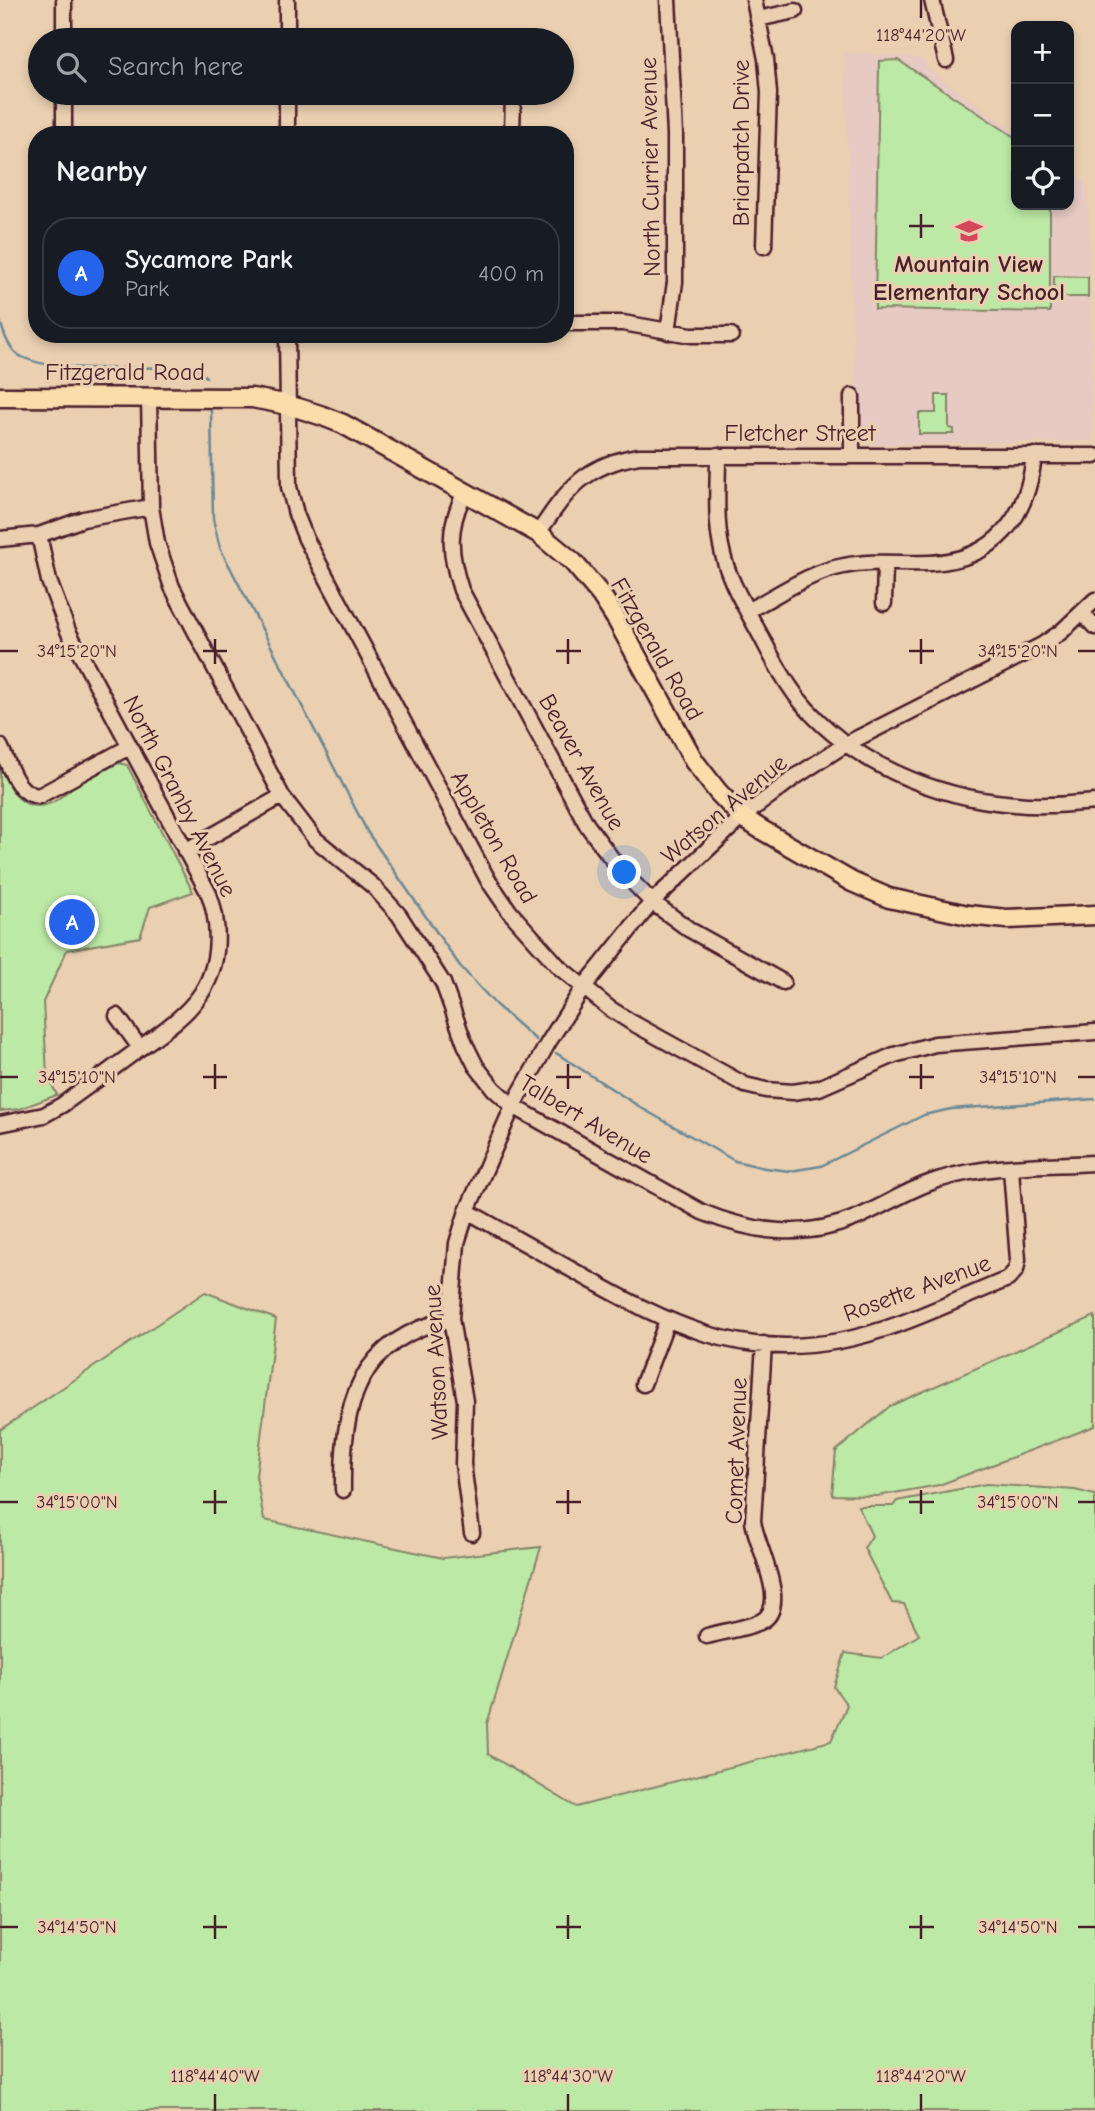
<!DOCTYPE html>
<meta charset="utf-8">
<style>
:root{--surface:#171b24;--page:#20242c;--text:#f1f3f6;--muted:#9ea1a6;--line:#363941;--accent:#2563eb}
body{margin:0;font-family:"Comic Neue",sans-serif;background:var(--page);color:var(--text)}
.controls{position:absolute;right:21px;top:21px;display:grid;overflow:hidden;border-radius:14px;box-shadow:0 4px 10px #0003}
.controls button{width:63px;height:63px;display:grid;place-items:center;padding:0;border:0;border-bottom:2px solid var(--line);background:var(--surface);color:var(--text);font:35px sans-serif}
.you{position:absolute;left:625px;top:873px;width:24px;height:24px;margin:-18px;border:5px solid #fff;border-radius:50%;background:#1a73e8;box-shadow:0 0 0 10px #1a73e833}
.badge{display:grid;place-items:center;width:46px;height:46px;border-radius:50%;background:var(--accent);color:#fff;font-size:23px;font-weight:700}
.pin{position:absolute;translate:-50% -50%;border:4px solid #fff;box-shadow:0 2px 7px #0006}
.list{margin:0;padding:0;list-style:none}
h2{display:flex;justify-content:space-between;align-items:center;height:91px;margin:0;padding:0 28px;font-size:30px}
h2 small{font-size:23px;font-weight:400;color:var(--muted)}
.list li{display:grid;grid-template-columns:46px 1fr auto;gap:21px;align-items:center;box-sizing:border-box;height:112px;margin:0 14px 14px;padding:0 14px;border:2px solid var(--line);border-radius:28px}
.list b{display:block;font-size:26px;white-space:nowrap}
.list p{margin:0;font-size:23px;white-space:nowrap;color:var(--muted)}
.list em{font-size:23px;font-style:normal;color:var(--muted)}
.icon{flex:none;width:38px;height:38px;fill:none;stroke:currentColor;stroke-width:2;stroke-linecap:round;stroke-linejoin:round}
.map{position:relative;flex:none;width:1095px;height:2111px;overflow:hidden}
.search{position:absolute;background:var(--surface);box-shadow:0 4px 10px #0003;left:28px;top:28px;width:546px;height:77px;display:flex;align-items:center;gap:18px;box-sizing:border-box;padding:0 24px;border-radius:38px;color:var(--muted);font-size:26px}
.panel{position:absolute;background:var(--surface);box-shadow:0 4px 10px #0003;left:28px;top:126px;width:546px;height:217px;border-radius:28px}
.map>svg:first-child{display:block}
.built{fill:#e6cac3}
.green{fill:#bde9a6;stroke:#848468;stroke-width:2}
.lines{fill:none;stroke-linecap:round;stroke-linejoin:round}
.stream{stroke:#6a8895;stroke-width:2.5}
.minor-casing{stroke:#4a1f2b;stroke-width:19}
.major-casing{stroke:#4a1f2b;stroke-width:23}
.minor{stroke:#eacfb1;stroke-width:14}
.major{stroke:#fbddab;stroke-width:18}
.ticks{fill:none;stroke:#4a1f2b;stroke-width:2.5}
.labels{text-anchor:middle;stroke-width:6;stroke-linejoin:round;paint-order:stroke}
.street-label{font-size:24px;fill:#4a1f2b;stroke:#eacfb1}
.poi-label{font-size:24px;font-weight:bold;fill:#4a1f2b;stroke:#eacfb1}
.ticks-label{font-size:18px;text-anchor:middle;fill:#4a1f2b;stroke:#eacfb1;stroke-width:6;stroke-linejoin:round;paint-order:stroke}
</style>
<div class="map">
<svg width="1095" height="2111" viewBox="0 0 1095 2111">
<rect width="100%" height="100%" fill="#eacfb1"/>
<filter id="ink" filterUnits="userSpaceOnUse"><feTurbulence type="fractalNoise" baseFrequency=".0143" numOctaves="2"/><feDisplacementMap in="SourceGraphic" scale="14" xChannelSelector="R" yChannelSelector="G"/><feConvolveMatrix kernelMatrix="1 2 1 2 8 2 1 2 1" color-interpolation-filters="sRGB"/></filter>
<g filter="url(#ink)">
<!-- built -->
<path class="built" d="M845,52L910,57L924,60L928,69L1016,133V205H1069V171L1088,185L1092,441L866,444L860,439V392L856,387L852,302Z"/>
<!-- green -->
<path class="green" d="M898,60L1016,138V205H1050V312L875,309L879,61Z
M1054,276L1088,277V297H1054Z
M936,395H949V428L954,429V434H919V413H936Z
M118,763L127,765L193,892L150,907L140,937L67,950L43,1002L47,1075L57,1095L19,1109L0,1111V766C8,788 22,815 51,803C59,800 66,792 73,787C88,778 103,771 118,763Z
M205,1292L276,1319L256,1476L264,1520L443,1558L541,1547L487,1724L488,1754L576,1807L831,1741L847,1705L834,1687L845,1653L882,1658L919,1635L904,1604L892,1603L864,1548L872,1536L858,1506H893L897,1501L986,1484L1075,1490L1095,1495V2111H0V1430Z
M1095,1316V1426L939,1485L877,1496L832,1495L836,1451L890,1406Z"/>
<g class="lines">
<!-- stream -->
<path class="stream" d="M0,321C4,334 9,351 22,357C56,374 145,367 186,367L196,369L206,377
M211,410L213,519L220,548L368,833L460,966L496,1005L536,1040
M556,1053L643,1109L735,1161L765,1168L790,1171L821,1166L924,1115L951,1109L1095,1099"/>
<defs>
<path id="minor" d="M64,0V40
M287,0V40
M668,0L675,134V282L668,332
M754,0L766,59L769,93L764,246
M932,0L946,60
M758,19L795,11
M64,93V135
M287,93V135
M512,135L513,93
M565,323H623L691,335H731
M287,334L289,487L296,514L306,539L488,880L510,912L559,967L609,1008L631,1022L745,1085L766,1090L793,1092L819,1088L894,1055L935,1044L1095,1032
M852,396V455
M149,397L151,507L157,543L172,587L282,796L315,839L373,886L399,915L443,983L465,1044L476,1066L494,1089L513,1106L702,1212C754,1233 804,1240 858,1217C886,1205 912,1187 941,1179C989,1164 1044,1166 1095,1163
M718,455C718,485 715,516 721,546C727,579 746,608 762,638C772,658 783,678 797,697C848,762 935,798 1015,804C1042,807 1068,804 1095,802
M465,492C447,528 449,553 461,590L587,825L618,867L652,902L690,930L783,982
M538,533C568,489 584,465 639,456H1095
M0,539L39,535L83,519L151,507
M884,603L885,563
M747,611C778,595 810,572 844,566C872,560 901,564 930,563C996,560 1028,517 1034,455
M1082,613L1095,627
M0,746C10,765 15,794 39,796L129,747
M185,851L282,796
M117,1016L140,1048
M0,1124L44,1115L62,1105C89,1085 117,1066 144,1045C160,1033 180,1020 193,1004C220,974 222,930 209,894L68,631L49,581L39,535
M467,1211C506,1233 544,1254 583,1276C667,1323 738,1360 839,1341C897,1330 953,1301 1008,1279L1016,1270L1018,1260L1011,1169
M643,1384L667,1321
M343,1490C342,1405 357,1339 451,1319
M472,1533L463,1464L465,1401L451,1319L457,1243L467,1211L513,1106L548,1043L583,988L652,902L742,817L795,777L846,744L1042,645L1061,632L1095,600
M707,1636C724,1631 744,1629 760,1622C792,1608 756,1546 753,1521L764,1344"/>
<path id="major" d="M0,397L252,398C284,403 313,411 343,424L538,533L573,562L601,595L617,620L694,761L718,792L742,817L762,830L852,882L889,898L968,915L1007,919L1095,915"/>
</defs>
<!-- minor casing -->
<use href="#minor" class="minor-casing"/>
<!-- major casing -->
<use href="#major" class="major-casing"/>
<!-- minor -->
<use href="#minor" class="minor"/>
<!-- major -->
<use href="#major" class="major"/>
</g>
</g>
<!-- ticks -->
<path class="ticks" d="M921,0V18M921,214V238M909,226H934M215,639V664M568,639V664M921,639V664M0,651H18M203,651H227M556,651H581M909,651H934M1078,651H1095M215,1064V1089M568,1064V1089M921,1064V1089M0,1077H18M203,1077H227M556,1077H581M909,1077H934M1078,1077H1095M215,1490V1514M568,1490V1514M921,1490V1514M0,1502H18M203,1502H227M556,1502H581M909,1502H934M1078,1502H1095M215,1915V1939M568,1915V1939M921,1915V1939M0,1927H18M203,1927H227M556,1927H581M909,1927H934M1078,1927H1095M215,2094V2111M568,2094V2111M921,2094V2111"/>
<!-- icons -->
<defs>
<symbol id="school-bare" viewBox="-9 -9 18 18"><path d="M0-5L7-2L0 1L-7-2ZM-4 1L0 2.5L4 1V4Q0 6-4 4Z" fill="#d1495b" stroke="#eacfb1" stroke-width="2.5" paint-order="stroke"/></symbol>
</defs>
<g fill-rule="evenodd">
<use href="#school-bare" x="950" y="212" width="38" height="38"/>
</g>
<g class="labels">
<!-- street labels -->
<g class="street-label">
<text transform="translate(741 143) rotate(-90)" y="8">Briarpatch Drive</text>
<text transform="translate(650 167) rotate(-91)" y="8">North Currier Avenue</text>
<text x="125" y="380">Fitzgerald Road</text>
<text x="800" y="441">Fletcher Street</text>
<text transform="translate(657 649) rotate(60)" y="8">Fitzgerald Road</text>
<text transform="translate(582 762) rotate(61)" y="8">Beaver Avenue</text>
<text transform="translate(180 796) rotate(63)" y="8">North Granby Avenue</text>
<text transform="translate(724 809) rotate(-40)" y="8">Watson Avenue</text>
<text transform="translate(494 837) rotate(60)" y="8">Appleton Road</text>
<text transform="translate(586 1119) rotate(31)" y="8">Talbert Avenue</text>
<text transform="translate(917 1288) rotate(-20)" y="8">Rosette Avenue</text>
<text transform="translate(436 1362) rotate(-93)" y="8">Watson Avenue</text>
<text transform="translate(736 1451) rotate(-88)" y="8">Comet Avenue</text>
</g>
<!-- poi labels -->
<g class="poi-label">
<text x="969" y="272">Mountain View<tspan x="969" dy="28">Elementary School</tspan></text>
</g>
</g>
<g class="ticks-label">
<text x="921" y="41">118°44'20"W</text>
<text x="77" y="657">34°15'20"N</text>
<text x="1018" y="657">34°15'20"N</text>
<text x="77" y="1083">34°15'10"N</text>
<text x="1018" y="1083">34°15'10"N</text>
<text x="77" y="1508">34°15'00"N</text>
<text x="1018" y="1508">34°15'00"N</text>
<text x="77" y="1933">34°14'50"N</text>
<text x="1018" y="1933">34°14'50"N</text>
<text x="215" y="2082">118°44'40"W</text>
<text x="568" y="2082">118°44'30"W</text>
<text x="921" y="2082">118°44'20"W</text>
</g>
</svg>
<div class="controls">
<button>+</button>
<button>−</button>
<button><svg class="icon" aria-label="locate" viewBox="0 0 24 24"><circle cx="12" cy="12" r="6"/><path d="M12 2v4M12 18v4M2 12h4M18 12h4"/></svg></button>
</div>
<div class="you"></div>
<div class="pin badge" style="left:72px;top:922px">A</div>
<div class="search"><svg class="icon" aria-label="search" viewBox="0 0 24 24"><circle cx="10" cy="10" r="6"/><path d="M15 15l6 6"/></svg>Search here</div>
<section class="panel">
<h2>Nearby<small></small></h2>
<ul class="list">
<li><span class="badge">A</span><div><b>Sycamore Park</b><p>Park</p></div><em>400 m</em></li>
</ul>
</section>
</div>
